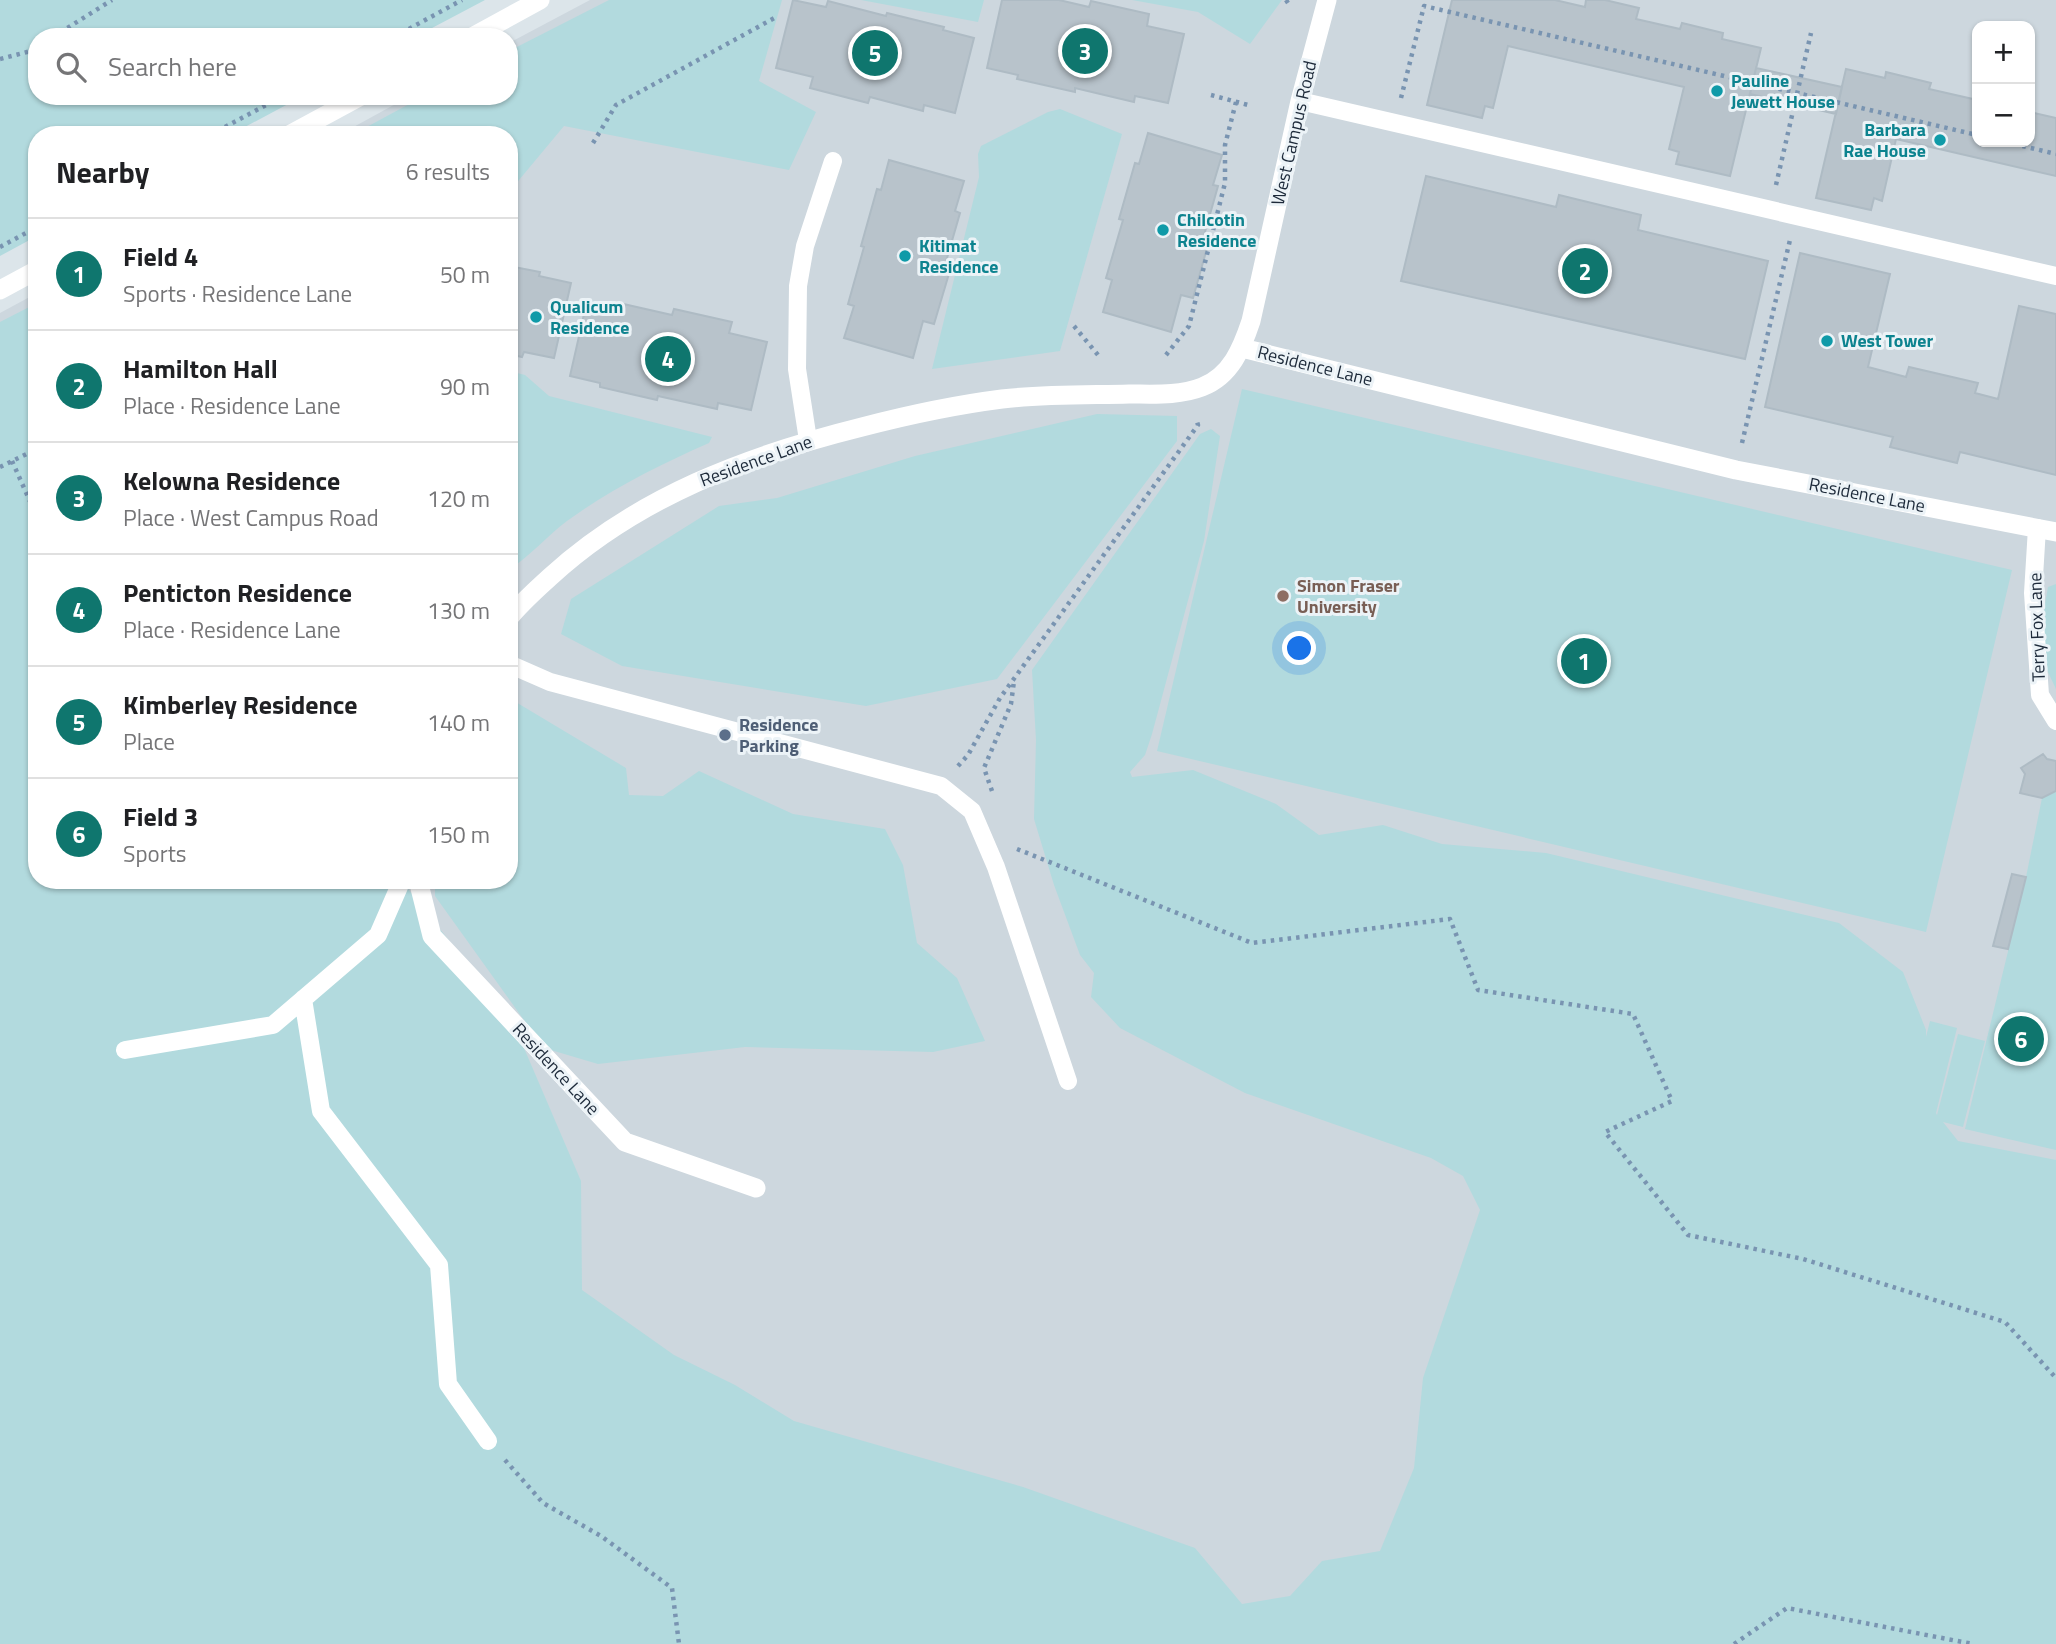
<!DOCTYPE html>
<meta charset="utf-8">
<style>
:root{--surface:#fff;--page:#f6f6f6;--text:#202124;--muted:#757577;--line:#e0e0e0;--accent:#0f766e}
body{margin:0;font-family:"Titillium Web",sans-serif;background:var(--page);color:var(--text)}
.controls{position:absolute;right:21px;top:21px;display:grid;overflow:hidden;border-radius:14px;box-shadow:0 2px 5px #0004}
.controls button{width:63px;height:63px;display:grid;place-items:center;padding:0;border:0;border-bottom:2px solid var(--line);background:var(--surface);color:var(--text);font:35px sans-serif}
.you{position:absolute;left:1300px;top:649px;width:24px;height:24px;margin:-18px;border:5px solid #fff;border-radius:50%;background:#1a73e8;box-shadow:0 0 0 10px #1a73e833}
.badge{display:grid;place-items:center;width:46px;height:46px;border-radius:50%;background:var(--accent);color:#fff;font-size:23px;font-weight:700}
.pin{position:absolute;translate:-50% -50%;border:4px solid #fff;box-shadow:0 2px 7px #0006}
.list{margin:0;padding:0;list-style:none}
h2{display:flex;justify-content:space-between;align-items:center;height:91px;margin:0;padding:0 28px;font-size:30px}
h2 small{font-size:23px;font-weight:400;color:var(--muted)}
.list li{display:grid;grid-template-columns:46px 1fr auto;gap:21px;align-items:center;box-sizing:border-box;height:112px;padding:0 28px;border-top:2px solid var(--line)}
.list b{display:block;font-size:26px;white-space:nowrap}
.list p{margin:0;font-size:23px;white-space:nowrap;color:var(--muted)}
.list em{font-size:23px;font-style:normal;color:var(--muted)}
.icon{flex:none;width:38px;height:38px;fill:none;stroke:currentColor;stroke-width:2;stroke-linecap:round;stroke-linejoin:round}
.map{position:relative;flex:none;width:2056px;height:1644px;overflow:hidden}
.search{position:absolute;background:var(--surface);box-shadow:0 2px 5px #0004;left:28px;top:28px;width:490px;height:77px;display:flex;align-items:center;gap:18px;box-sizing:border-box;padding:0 24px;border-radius:28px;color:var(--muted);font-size:26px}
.panel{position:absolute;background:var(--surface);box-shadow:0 2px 5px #0004;left:28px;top:126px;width:490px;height:763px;border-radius:28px}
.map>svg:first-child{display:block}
.built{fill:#cdd7de;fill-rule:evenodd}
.green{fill:#b2dade}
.building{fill:#b8c3cb;stroke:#aebbc4;stroke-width:2}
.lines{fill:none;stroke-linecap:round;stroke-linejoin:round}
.path{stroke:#7994b1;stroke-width:4.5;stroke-dasharray:3.5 5;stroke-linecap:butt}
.service{stroke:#fff;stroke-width:18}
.minor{stroke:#fff;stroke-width:19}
.tertiary{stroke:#fff;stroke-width:19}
.culture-dot{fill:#0f9aa8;stroke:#ecf3f7;stroke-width:2.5}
.education-dot{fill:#8d6e63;stroke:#ecf3f7;stroke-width:2.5}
.service-dot{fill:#5c6f8a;stroke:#ecf3f7;stroke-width:2.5}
.labels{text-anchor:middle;stroke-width:6;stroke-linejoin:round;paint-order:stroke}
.culture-label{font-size:18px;font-weight:bold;fill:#0d838f;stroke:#ecf3f7;text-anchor:start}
.street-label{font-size:18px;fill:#1d2a3a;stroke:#ecf3f7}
.education-label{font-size:18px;font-weight:bold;fill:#785e54;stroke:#ecf3f7;text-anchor:start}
.service-label{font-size:18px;font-weight:bold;fill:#4e5e75;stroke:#ecf3f7;text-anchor:start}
</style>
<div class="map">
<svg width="2056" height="1644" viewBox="0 0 2056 1644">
<rect width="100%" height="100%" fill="#dce5ea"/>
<!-- built -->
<path class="built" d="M590,0H2056V1644H0V313L37,293V880H509V135H339L410,96H509V43ZM1977,26H2030V142H1977Z"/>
<!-- green -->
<path class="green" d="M0,0H485L415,37H37V96H303L230,135H37V236L0,256Z
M609,0H782L759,81L816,112L789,170L564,126L509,192V135H352L424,96H509V51Z
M861,0H984L978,22Z
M1132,0H1282L1250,44L1198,12Z
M1060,109L1122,134L1060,351L932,369L979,177L978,154L981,146L1048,112Z
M37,303V880H401L512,1020L581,1181L582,1290L674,1355L735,1385L794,1421L1023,1487L1195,1548L1242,1604L1290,1596L1322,1561L1380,1551L1414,1468L1423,1378L1480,1210L1463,1176L1431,1158L1245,1093L1120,1028L1091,997L1094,973L1080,955L1054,885L1034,819L1036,740L1032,670L1200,434L1211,429L1220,436L1204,541L1152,734L1145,755L1130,772L1132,777L1193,770L1276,804L1319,835L1383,825L1442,844L1546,853L1839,923L1903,972L1926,1030V1037L1930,1021L1957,1028L1936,1113L1937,1115L1958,1034L1985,1041L1963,1127L1943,1122L1958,1141L2056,1160V1644H0V322Z
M509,371L525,375L549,396L712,437L709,443C659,465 611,489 567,521C547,536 530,556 509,570Z
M1242,389L2012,570L1926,932L1157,751Z
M1097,414L1177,416V441L997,679L866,706L622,666L561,634L571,599L719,506L777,498L915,456Z
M2056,584V689L2037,649L2048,587Z
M509,698L626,768L629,795L663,796L699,771L793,814L885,829L903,865L917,943L957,978L985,1041L933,1052L745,1047L598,1064L544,1048L435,896V880H509Z
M2056,791V1150L1965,1129L2026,877L2042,798Z"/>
<!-- building -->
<path class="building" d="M793,0L826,7L828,1L886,16L887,13L944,27L943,30L974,38L955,113L924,105L923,111L870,97L868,103L810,88L813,77L776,68Z
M1002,0H1059L1089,7L1091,1L1149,14L1147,26L1184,34L1168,103L1135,96L1134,102L1075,88V92L1017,79L1018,75L987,68Z
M1452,0H1555L1585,7L1586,0H1605L1639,8L1636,19L1680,29L1682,23L1723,33L1722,39L1761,48L1730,176L1676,164L1679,152L1669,149L1684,87L1508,46L1493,108L1485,106L1482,118L1427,105Z
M1756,68L1842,87L1836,114L1750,94Z
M1846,69L1885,78L1886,72L1931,83L1929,89L1973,99L1977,88V142H2030V112L2056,118V176L1896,139L1882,201L1874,198L1871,210L1816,198Z
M1148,133L1222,155L1213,185L1218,186L1203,239L1209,241L1193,298L1181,295L1171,332L1103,312L1112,280L1106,278L1123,220L1119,219L1135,163L1139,164Z
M889,160L964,181L955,211L960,213L945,265L951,267L934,324L923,321L913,358L844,338L854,306L848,304L864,247L861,246L877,189L881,190Z
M1426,176L1556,207L1559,195L1641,215L1638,230L1768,261L1745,359L1401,281Z
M1800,253L1890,274L1868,367L1906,377L1909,367L1978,383L1975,393L1998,399L2019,306L2056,314V475L1960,452L1957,463L1890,447L1893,437L1765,407Z
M509,266L540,272L539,276L571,283L554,358L524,352L522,357L509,354Z
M587,301L618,308L619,303L672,315L674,309L732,322L729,333L767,342L751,410L718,403L717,409L658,396L657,400L600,387V383L570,376Z
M2043,754L2047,759L2056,761V791L2042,798L2020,793L2025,774L2021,768Z
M2012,874L2026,877L2008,949L1993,946Z"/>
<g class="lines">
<!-- path -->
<path class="path" d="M1286,0L1288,3
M53,37L112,0
M394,37L462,0
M0,59L31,51L37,47
M1211,95L1252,106
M1401,98L1424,6L1977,135
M210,135L283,96
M2006,142L2056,154
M593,143L616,105L778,16
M1776,185L1811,33
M0,247L37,227
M1074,326L1098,355
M1166,355L1189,326L1225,183V145L1236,102
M1742,443L1790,240
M12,461L37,517
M0,467L37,449
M958,766L968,755L1000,698L1198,425L1196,418
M992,791L984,768L1011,704L1014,681
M1017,849L1252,943L1450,919L1478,990L1633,1014L1672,1101L1605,1132L1688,1235L1803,1259L2005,1322L2056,1378
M505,1460L543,1503L601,1536L672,1588L679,1644
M1734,1644L1787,1608L1973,1644"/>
<!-- service -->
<path class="service" d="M1300,101L2056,276
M808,440L797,369L798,286L805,246L833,161
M2037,528L2033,593L2040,695L2056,721
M509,664L550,682L941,786L972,811L996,867L1068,1081
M303,999L321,1111L439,1265L448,1384L488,1441
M125,1050L273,1025L378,935L402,880"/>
<!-- minor -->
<path class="minor" d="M1242,348L1736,470L2056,532
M509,618C521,603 536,590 550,577C637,497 749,455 862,427C908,415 955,405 1002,399C1044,394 1087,395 1129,394C1153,394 1179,396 1202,387C1231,376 1242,348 1251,321L1300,101L1327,0
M418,880L432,936L625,1142L756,1188"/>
<!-- tertiary -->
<path class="tertiary" d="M472,37L540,0
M289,135L361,96
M0,290L37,270"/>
</g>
<!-- markers -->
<g class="culture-dot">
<circle cx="1717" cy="91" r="7"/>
<circle cx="1940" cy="140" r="7"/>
<circle cx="1163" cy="230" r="7"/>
<circle cx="905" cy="256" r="7"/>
<circle cx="536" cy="317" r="7"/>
<circle cx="1827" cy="341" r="7"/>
</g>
<circle class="education-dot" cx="1283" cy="596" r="7"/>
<circle class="service-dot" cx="725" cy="735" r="7"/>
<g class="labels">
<!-- culture labels -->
<g class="culture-label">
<text x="1731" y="87">Pauline<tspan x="1731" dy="21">Jewett House</tspan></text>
<text x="1926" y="136" text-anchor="end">Barbara<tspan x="1926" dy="21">Rae House</tspan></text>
<text x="1177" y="226">Chilcotin<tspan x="1177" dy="21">Residence</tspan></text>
<text x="919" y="252">Kitimat<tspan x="919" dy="21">Residence</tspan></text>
<text x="550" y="313">Qualicum<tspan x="550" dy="21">Residence</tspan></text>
<text x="1841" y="347">West Tower</text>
</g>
<!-- street labels -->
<g class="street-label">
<text transform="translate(1294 133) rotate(-77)" y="6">West Campus Road</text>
<text transform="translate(1315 366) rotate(14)" y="6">Residence Lane</text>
<text transform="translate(756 461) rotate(-20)" y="6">Residence Lane</text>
<text transform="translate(1867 495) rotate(11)" y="6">Residence Lane</text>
<text transform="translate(2037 627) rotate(-92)" y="6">Terry Fox Lane</text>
<text transform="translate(556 1069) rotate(47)" y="6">Residence Lane</text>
</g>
<!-- education labels -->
<g class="education-label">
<text x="1297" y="592">Simon Fraser<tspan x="1297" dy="21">University</tspan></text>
</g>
<!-- service labels -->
<g class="service-label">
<text x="739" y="731">Residence<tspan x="739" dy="21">Parking</tspan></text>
</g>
</g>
</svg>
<div class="controls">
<button>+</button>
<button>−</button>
</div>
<div class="you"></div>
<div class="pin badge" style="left:1584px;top:661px">1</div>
<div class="pin badge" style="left:1585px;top:271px">2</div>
<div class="pin badge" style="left:1085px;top:51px">3</div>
<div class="pin badge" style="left:668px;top:359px">4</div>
<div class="pin badge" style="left:875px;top:53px">5</div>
<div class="pin badge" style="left:2021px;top:1039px">6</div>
<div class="search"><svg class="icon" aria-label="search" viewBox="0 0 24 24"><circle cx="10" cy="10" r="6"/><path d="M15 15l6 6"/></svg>Search here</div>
<section class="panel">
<h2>Nearby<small>6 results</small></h2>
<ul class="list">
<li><span class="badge">1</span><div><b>Field 4</b><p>Sports · Residence Lane</p></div><em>50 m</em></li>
<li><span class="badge">2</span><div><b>Hamilton Hall</b><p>Place · Residence Lane</p></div><em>90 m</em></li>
<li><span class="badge">3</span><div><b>Kelowna Residence</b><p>Place · West Campus Road</p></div><em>120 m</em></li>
<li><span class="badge">4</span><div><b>Penticton Residence</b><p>Place · Residence Lane</p></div><em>130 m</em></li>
<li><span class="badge">5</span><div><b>Kimberley Residence</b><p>Place</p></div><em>140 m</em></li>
<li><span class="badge">6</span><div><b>Field 3</b><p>Sports</p></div><em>150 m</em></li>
</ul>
</section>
</div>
